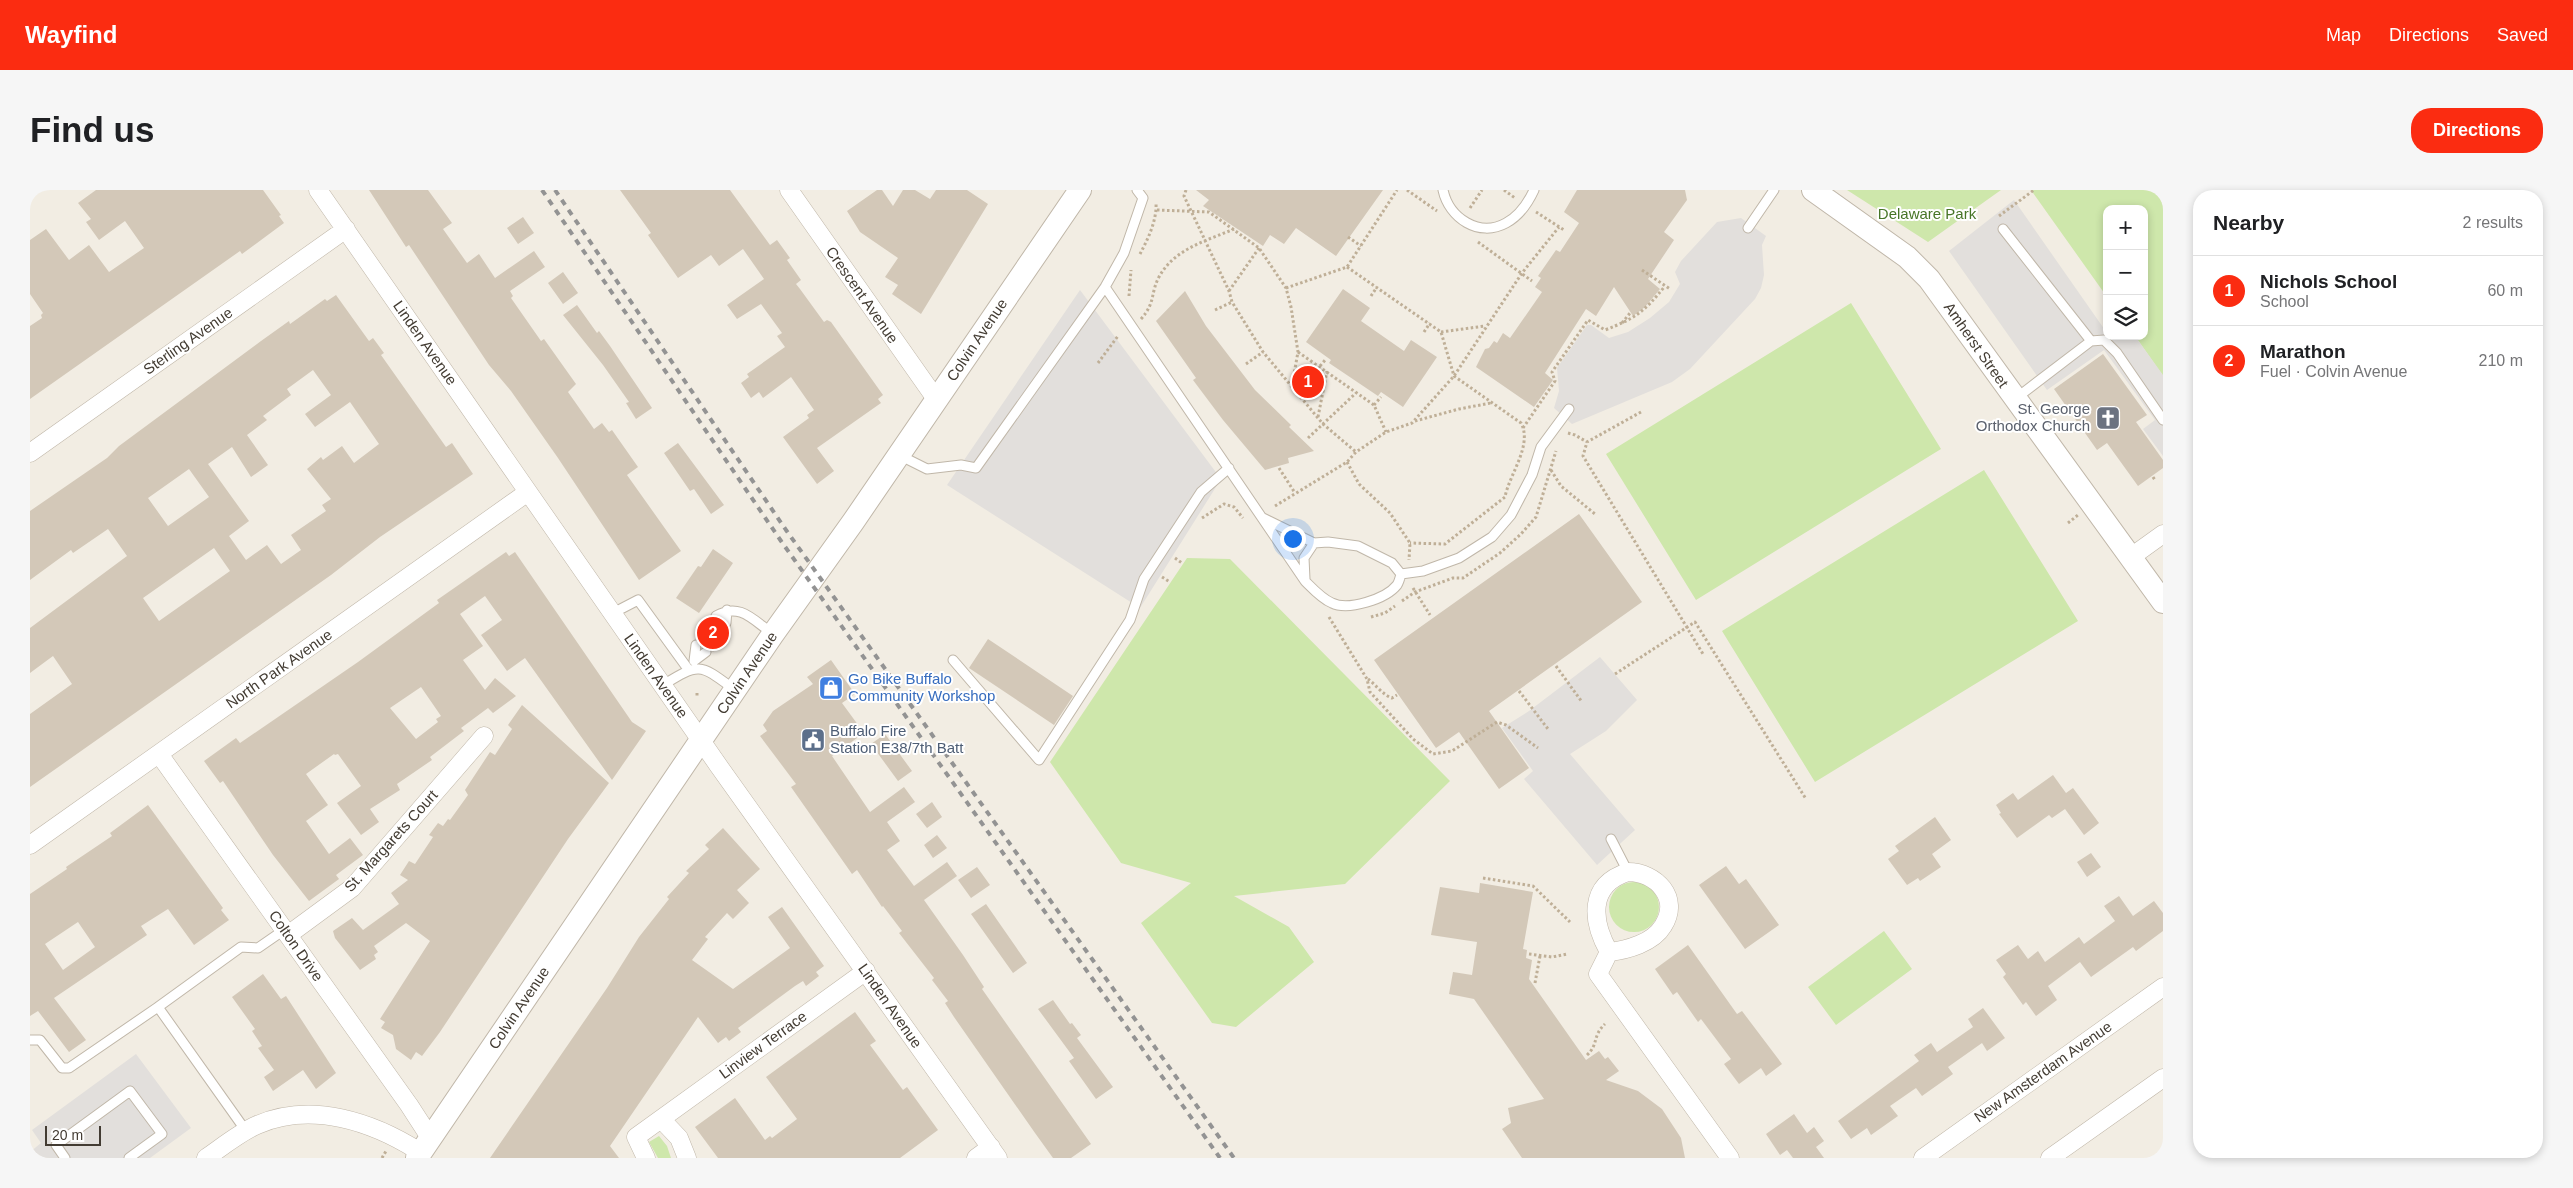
<!DOCTYPE html>
<meta charset="utf-8">
<style>
:root{--surface:#fff;--page:#f6f6f6;--text:#202124;--muted:#757577;--line:#e0e0e0;--accent:#fb2c11}
body{margin:0;font-family:Arial,sans-serif;background:var(--page);color:var(--text)}
.controls{position:absolute;right:15px;top:15px;display:grid;overflow:hidden;border-radius:10px;box-shadow:0 2px 8px #0003}
.controls button{width:45px;height:45px;display:grid;place-items:center;padding:0;border:0;border-bottom:1px solid var(--line);background:var(--surface);color:var(--text);font:25px sans-serif}
.scale{position:absolute;left:15px;bottom:12px;width:56px;box-sizing:border-box;padding-left:5px;border:2px solid #433c33;border-top:0;font-size:14px;line-height:18px;white-space:nowrap;color:#433c33;-webkit-text-stroke:4px #fff;paint-order:stroke}
.you{position:absolute;left:1262px;top:348px;width:18px;height:18px;margin:-12px;border:4px solid #fff;border-radius:50%;background:#1a73e8;box-shadow:0 0 0 8px #1a73e833}
.badge{display:grid;place-items:center;width:32px;height:32px;border-radius:50%;background:var(--accent);color:#fff;font-size:16px;font-weight:700}
.pin{position:absolute;translate:-50% -50%;border:2px solid #fff;box-shadow:0 1px 5px #0006}
.list{margin:0;padding:0;list-style:none}
h2{display:flex;justify-content:space-between;align-items:center;height:65px;margin:0;padding:0 20px;font-size:21px}
h2 small{font-size:16px;font-weight:400;color:var(--muted)}
.list li{display:grid;grid-template-columns:32px 1fr auto;gap:15px;align-items:center;box-sizing:border-box;height:70px;padding:0 20px;border-top:1px solid var(--line)}
.list b{display:block;font-size:19px;white-space:nowrap}
.list p{margin:0;font-size:16px;white-space:nowrap;color:var(--muted)}
.list em{font-size:16px;font-style:normal;color:var(--muted)}
.icon{flex:none;width:28px;height:28px;fill:none;stroke:currentColor;stroke-width:2;stroke-linecap:round;stroke-linejoin:round}
.map{position:relative;flex:none;width:2133px;height:968px;overflow:hidden;border-radius:20px}
header{display:flex;align-items:center;gap:30px;box-sizing:border-box;height:70px;padding:0 25px;background:var(--accent);color:#fff}
header strong{font-size:24px}
nav{display:flex;gap:28px;margin-inline-start:auto;font-size:18px}
.intro{display:flex;align-items:center;justify-content:space-between;box-sizing:border-box;height:120px;padding:0 30px}
h1{margin:0;font-size:35px}
.button{padding:12px 22px;border-radius:20px;background:var(--accent);color:#fff;font-size:18px;font-weight:700}
main{display:flex;gap:30px;padding:0 30px}
aside{flex:1;background:var(--surface);border-radius:20px;box-shadow:0 2px 8px #0003}
.map>svg:first-child{display:block}
.green{fill:#cee7ab}
.parking{fill:#e2dfdc}
.building{fill:#d3c8b8;fill-rule:evenodd}
.lines{fill:none;stroke-linecap:round;stroke-linejoin:round}
.service-casing{stroke:#c0b7a9;stroke-width:11}
.minor-casing{stroke:#c0b7a9;stroke-width:19}
.tertiary-casing{stroke:#c0b7a9;stroke-width:24}
.path{stroke:#bfaf97;stroke-width:3;stroke-dasharray:2.5 2.5;stroke-linecap:butt}
.service{stroke:#fff;stroke-width:9}
.minor{stroke:#fff;stroke-width:18}
.tertiary{stroke:#fff;stroke-width:22}
.rail{stroke:#939393;stroke-width:4;stroke-dasharray:6 6;stroke-linecap:butt}
.labels{text-anchor:middle;stroke-width:4;stroke-linejoin:round;paint-order:stroke}
.park-label{font-size:15px;fill:#477527;stroke:#fff}
.street-label{font-size:15px;fill:#433c33;stroke:#fff}
.worship-label{font-size:15px;fill:#5b616d;stroke:#fff;text-anchor:end}
.shop-label{font-size:15px;fill:#366cbe;stroke:#fff;text-anchor:start}
.service-label{font-size:15px;fill:#4e5e75;stroke:#fff;text-anchor:start}
</style>
<header>
<strong>Wayfind</strong>
<nav><a>Map</a><a>Directions</a><a>Saved</a></nav>
</header>
<div class="intro"><h1>Find us</h1><a class="button">Directions</a></div>
<main>
<div class="map">
<svg width="2133" height="968" viewBox="0 0 2133 968">
<rect width="100%" height="100%" fill="#f2ede3"/>
<!-- green -->
<path class="green" d="M1817,0H1971L1898,52Z
M2001,0H2133V186L2105,146H2114V19H2077V107Z
M1821,113L1911,259L1666,410L1576,264Z
M1954,280L2048,431L1785,592L1692,441Z
M1157,368L1200,369L1420,591L1315,694L1204,706L1259,737L1284,772L1206,837L1182,833L1111,733L1161,693L1091,673L1020,572Z
M1579 717a25 25 0 1 1 50 0a25 25 0 1 1-50 0Z
M1854,741L1882,779L1806,835L1778,797Z
M629,946L637,956L641,968H628L619,952Z"/>
<!-- parking -->
<path class="parking" d="M1984,10L2077,143V146L2093,148L2105,146L2133,185V266L2113,239L2125,230L2074,160L2017,200L1919,61Z
M1711,28L1736,46L1732,55L1734,85L1731,98L1725,109L1660,179L1642,192L1542,234L1524,218L1529,201L1527,178L1557,135H1561L1579,148L1598,142L1620,128L1639,112L1650,94L1645,82L1651,71L1687,32Z
M1050,100L1191,289L1110,418L917,295Z
M1570,467L1607,510L1576,541L1540,564L1605,640L1567,675L1494,589L1503,581L1472,538L1499,521Z
M106,864L161,938L120,968H0V962L11,953L2,940Z"/>
<!-- building -->
<path class="building" d="M66,0H233L251,25L249,26L254,33L212,64L210,61L0,209V136L12,128L11,125L13,123L0,104V50L16,39L39,70L59,55L79,82L114,58L95,31L69,50L56,32L61,29L48,13Z
M339,0H398L422,33L413,39L437,73L449,64L465,88L504,61L515,77L480,101L483,106L481,108L511,151L514,149L546,194L538,202L564,239L572,233L579,242L582,240L608,277L597,285L651,361L609,390L528,268L481,201L459,175L379,55L376,57Z
M590,0H700L740,55L747,50L760,68L757,70L771,90L766,94L770,99L794,132L797,130L801,132L853,205L848,209L851,213L787,258L804,281L787,294L753,247L779,228L777,225L784,220L761,187L733,208L729,202L721,208L711,193L719,187L717,184L755,157L747,146L752,143L731,114L707,129L697,115L734,89L713,59L689,76L681,65L648,88L618,45L621,43Z
M847,0H852L863,16L873,0H885L900,9L906,0H937L958,14L891,124L862,104L868,95L855,87L868,68L830,42L817,21Z
M1166,0H1353L1306,66L1266,38L1254,54L1240,45L1233,56L1173,16L1179,10Z
M1547,0H1655L1657,10L1634,42L1644,50L1618,89L1630,99L1615,117L1603,126L1584,97L1566,126L1556,119L1515,183L1523,190L1504,217L1446,177L1455,159L1459,158L1464,151L1467,153L1473,143L1480,148L1512,102L1505,97L1511,88L1508,86L1526,60L1530,62L1549,33L1534,22Z
M493,27L504,43L488,54L477,38Z
M533,82L548,103L533,114L518,93Z
M1313,99L1340,118L1331,131L1374,161L1381,150L1407,167L1373,217L1351,202L1348,206L1299,173L1301,170L1276,152Z
M1155,101L1176,136L1225,200L1261,235L1259,237L1284,261L1258,268L1259,273L1235,280L1193,230L1163,190L1166,188L1126,131Z
M306,105L339,151L343,148L354,163L351,165L416,257L422,253L443,284L350,347L301,385L0,597V524L42,494L23,466L0,483V438L97,366L78,339L43,363L41,360L0,390V321L77,268L89,256L231,151L259,131L260,134L295,109L297,111ZM283,180L301,205L275,224L285,237L320,212L349,254L324,273L312,256L293,270L291,267L277,279L301,309L292,315L296,321L261,345L271,360L251,374L237,355L216,370L199,346L219,331L178,274L202,257L221,287L238,275L217,245L237,230L233,226L261,205L257,199ZM159,279L179,307L138,336L118,308ZM184,358L200,381L129,431L113,408Z
M547,115L567,143L569,141L580,156L622,218L606,229L596,213L599,212L573,175L533,125Z
M2073,164L2117,225L2106,232L2133,270V278L2108,296L2077,253L2067,260L2024,199Z
M648,253L694,315L681,324L664,299L660,301L634,263Z
M1549,324L1612,412L1459,521L1499,578L1469,599L1429,542L1406,558L1344,470Z
M683,359L703,373L669,423L646,408L668,376L671,377Z
M476,362L479,366L485,362L602,532L616,541L582,590L495,468L477,481L451,445L472,430L455,406L430,424L453,456L433,470L455,500L465,488L486,506L463,523L458,518L431,538L434,541L400,567L402,570L367,594L370,600L340,619L349,632L331,645L307,613L331,596L308,564L305,565L304,564L276,584L298,615L276,631L299,664L320,648L333,665L306,685L309,689L279,711L243,665L193,591L190,593L174,571L206,548L210,553L328,472L409,413L407,410ZM391,497L411,526L406,529L408,532L386,549L360,518Z
M680,428L685,432L690,431L693,438L698,439L683,462L679,456H674L666,449Z
M958,449L1043,506L1024,535L939,478Z
M801,470L825,504L812,513L834,543L802,566L840,622L874,597L885,612L857,632L870,651L857,660L884,696L917,672L927,686L894,710L933,765L954,797L952,799L1061,954L1041,968H1023L1005,943L924,827L915,813L918,811L902,790L904,788L869,743L872,741L853,716L852,717L827,680L822,684L761,597L766,594L730,546L737,541L733,535L743,521L783,494L777,487Z
M492,515L579,593L538,649L410,842L392,866L386,862L381,870L366,859L363,845L351,838L355,832L350,829L400,751L376,733L344,756L348,762L344,765L346,769L330,780L305,748L303,741L322,728L333,740L369,714L361,703L378,690L370,685L379,671L385,674L403,647L399,645L408,633L413,636L418,629L420,630L438,605L435,600L460,562L465,565L482,539L478,535Z
M855,544L882,581L868,591L841,554Z
M2023,585L2036,603L2043,598L2069,633L2054,645L2035,619L2022,628L2019,625L1987,648L1969,624L1971,623L1966,615L1983,603L1988,610Z
M902,612L912,627L897,638L886,624Z
M118,615L193,718L191,720L199,730L164,755L138,719L111,736L117,745L24,808L56,850L39,862L8,821L0,826V704L37,679L36,677L82,646L80,643ZM48,732L65,757L33,780L15,754Z
M1905,627L1921,650L1902,664L1911,677L1890,691L1888,688L1877,695L1858,669L1869,661L1865,656Z
M693,638L730,679L707,700L719,713L703,729L697,723L675,747L678,749L662,770L703,799L760,758L738,727L752,717L794,776L786,782L789,786L776,796L773,791L765,796L708,838L711,842L699,851L696,847L688,853L668,827L580,956L589,968H460L577,798L609,747L639,709L637,707L659,683L656,681L679,659L675,655Z
M907,645L917,658L903,668L894,655Z
M2061,663L2071,677L2057,687L2047,672Z
M1696,676L1709,694L1716,689L1749,735L1715,759L1669,695Z
M947,677L960,695L941,708L928,690Z
M1450,693L1503,702L1493,759L1497,760L1496,768L1502,770L1499,789L1556,870L1569,861L1575,869L1578,867L1589,881L1576,890L1608,901L1632,919L1651,948L1655,968H1492L1472,939L1481,933L1478,918L1514,909L1444,809L1419,804L1423,782L1442,785L1447,752L1401,745L1410,697L1449,703Z
M2089,706L2103,726L2124,711L2133,723V741L2106,761L2103,757L2061,787L2050,772L2018,796L2027,810L2006,826L1996,812L1993,815L1973,787L1976,784L1966,770L1988,755L1998,769L2008,761L2015,772L2049,747L2054,754L2085,731L2074,716Z
M956,714L997,773L983,783L941,724Z
M1658,755L1707,824L1712,821L1752,874L1736,886L1731,878L1709,894L1694,874L1701,869L1671,829L1668,832L1647,802L1643,805L1625,779Z
M233,784L251,809L256,806L306,883L286,899L273,880L243,901L234,887L244,880L228,858L232,856L222,841L225,839L202,807Z
M1023,810L1040,834L1042,833L1051,845L1047,848L1083,897L1066,909L1039,871L1044,868L1008,819Z
M1953,818L1975,848L1957,861L1952,853L1918,877L1923,884L1892,906L1886,898L1860,916L1868,926L1841,945L1837,938L1821,949L1808,931L1889,871L1884,865L1901,853L1907,862L1943,837L1938,829Z
M825,822L846,851L840,855L873,900L877,897L908,940L870,968H688L665,937L705,908L735,950L740,946L742,948L767,929L736,887Z
M1764,924L1777,943L1784,937L1794,951L1786,957L1794,968H1763L1757,960L1750,965L1736,944Z"/>
<g class="lines">
<defs>
<path id="service" d="M1413,0C1419,28 1449,48 1476,33C1489,26 1498,13 1504,0
M1718,38L1744,0
M1973,39L2061,151L1985,209
M1075,97L1275,391C1283,399 1292,409 1302,413C1318,421 1356,409 1367,395C1369,392 1370,388 1371,384
M2061,151L2074,150L2087,163L2133,230
M869,265L897,279L931,275L946,278L1075,97L1094,63L1113,8L1107,0
M1233,328L1284,353L1298,352L1328,356L1362,373L1371,384
M1371,384L1393,381L1429,368L1462,347L1481,325L1502,285L1511,257L1539,219
M1275,389L1274,368L1284,353
M583,423L608,410L658,479
M686,426C710,412 723,430 743,444
M696,433L697,420
M666,455L664,471L676,462
M923,470L1009,570L1100,430L1114,389L1171,302L1199,278
M633,495C670,472 670,474 705,500
M1581,649L1598,682
M128,817L211,757L228,758L254,740
M0,850H10L32,878H39L128,817L216,941
M35,968L26,955L100,901L132,944L99,968"/>
<path id="minor" d="M288,0L688,575L968,968
M759,0L906,209
M0,263L316,39
M2101,367L2133,344
M129,564L379,915L401,949
M0,655L498,302
M1598,682C1626,682 1651,708 1633,736C1623,753 1597,760 1579,762C1562,732 1557,695 1598,682Z
M258,745L322,698L454,546
M1579,762L1568,784L1700,968
M631,929L649,948L657,968
M176,968C192,957 209,943 227,935C282,911 343,932 390,962
M616,968L606,947L836,781
M946,968L961,957
M1893,968L2133,797
M2020,968L2133,888"/>
<path id="tertiary" d="M1783,0L1877,67L1899,89L2133,412
M387,968L743,444L823,332L1050,0"/>
</defs>
<!-- service casing -->
<use href="#service" class="service-casing"/>
<!-- minor casing -->
<use href="#minor" class="minor-casing"/>
<!-- tertiary casing -->
<use href="#tertiary" class="tertiary-casing"/>
<!-- path -->
<path class="path" d="M1156,0L1154,6L1199,101L1202,112L1233,162L1293,234L1326,262
M1377,0L1407,21
M1474,0L1485,8
M1440,18L1452,0
M1127,20L1179,22L1229,58L1256,98L1261,117L1268,162L1262,195
M1506,22L1534,40
M1969,26L2004,0
M1318,47L1331,56
M1448,52L1502,91
M1110,64C1118,49 1127,30 1126,13
M1317,77L1411,142L1424,186L1491,233C1503,255 1479,285 1475,307L1415,354L1380,353
M1612,80L1640,99
M1256,98L1317,77L1367,0
M1199,101L1229,58
M1099,106L1101,80
M1341,106L1347,97
M1185,120L1202,112
M1111,129C1126,112 1120,104 1129,87C1144,59 1176,51 1204,39
M1592,133L1600,123
M1394,142L1400,133
M1411,142L1455,136
M1268,162L1344,215L1356,242
M1068,173L1088,146
M1216,174L1233,162
M1290,176L1296,169
M1344,215L1351,207
M1611,222L1557,252L1553,266L1673,464
M1288,227L1297,181
M1385,231L1429,219L1461,213
M1493,238L1525,191L1522,182L1558,130L1575,140C1606,128 1614,122 1635,96
M1538,243L1545,245L1557,252
M1278,248L1326,203
M1317,272L1329,294L1360,323L1380,353L1379,370
M1249,278L1265,303
M1521,280L1531,296L1565,324
M2123,287L2125,290
M1245,316L1317,272L1326,262L1356,242L1382,233L1424,186L1492,83L1529,37
M1172,328L1194,314L1204,317L1213,328
M2038,333L2048,325
M1145,368L1152,373
M1132,387L1140,392
M1383,398L1400,425
M1372,411L1385,402L1423,388H1433L1470,363L1491,344L1506,327L1526,261
M1299,427L1337,489L1340,502L1383,549L1403,564L1422,561L1467,532L1476,535L1508,558
M1341,427L1355,423L1365,416
M1526,476L1552,512
M1585,484L1665,432L1776,609
M1338,489C1346,495 1353,505 1362,508L1367,505
M1489,501L1518,539
M667,503V506
M1453,688L1503,696L1540,732
M1499,764L1522,767L1537,764
M1505,793L1510,766
M1557,865C1569,854 1562,846 1575,834
M352,968L356,961"/>
<!-- service -->
<use href="#service" class="service"/>
<!-- minor -->
<use href="#minor" class="minor"/>
<!-- tertiary -->
<use href="#tertiary" class="tertiary"/>
<!-- rail -->
<path class="rail" d="M512,0L751,351L1190,968
M525,0L756,340L1204,968"/>
</g>
<!-- icons -->
<defs>
<symbol id="church-square" viewBox="-11 -11 22 22"><rect x="-9" y="-9" width="18" height="18" rx="4" fill="#6b7280" stroke="#fff"/><path d="M-1.2-6h2.4v3.5h3.3v2.4h-3.3V6h-2.4V-.1h-3.3v-2.4h3.3Z" fill="#fff"/></symbol>
<symbol id="shop-square" viewBox="-11 -11 22 22"><rect x="-9" y="-9" width="18" height="18" rx="4" fill="#3f7fe0" stroke="#fff"/><path d="M-5-2.5h2.3a2.7 3.5 0 0 1 5.4 0H5L5.5 6h-11ZM-1.5-2.5h3a1.5 2.3 0 0 0-3 0Z" fill="#fff"/></symbol>
<symbol id="civic-square" viewBox="-11 -11 22 22"><rect x="-9" y="-9" width="18" height="18" rx="4" fill="#5c6f8a" stroke="#fff"/><path d="M-.6-6.5H3V-4.5H.6V-3L4-1V1h2V6H-6V1h2V-1L-.6-3ZM-1.2 2.5V6h2.4V2.5Z" fill="#fff"/></symbol>
</defs>
<g fill-rule="evenodd">
<use href="#church-square" x="2064" y="214" width="28" height="28"/>
<use href="#shop-square" x="787" y="484" width="28" height="28"/>
<use href="#civic-square" x="769" y="536" width="28" height="28"/>
</g>
<g class="labels">
<!-- park labels -->
<g class="park-label">
<text x="1897" y="29">Delaware Park</text>
</g>
<!-- street labels -->
<g class="street-label">
<text transform="translate(832 105) rotate(55)" y="5">Crescent Avenue</text>
<text transform="translate(947 150) rotate(-56)" y="5">Colvin Avenue</text>
<text transform="translate(158 151) rotate(-35)" y="5">Sterling Avenue</text>
<text transform="translate(395 153) rotate(55)" y="5">Linden Avenue</text>
<text transform="translate(1946 155) rotate(55)" y="5">Amherst Street</text>
<text transform="translate(249 479) rotate(-35)" y="5">North Park Avenue</text>
<text transform="translate(717 483) rotate(-56)" y="5">Colvin Avenue</text>
<text transform="translate(626 486) rotate(55)" y="5">Linden Avenue</text>
<text transform="translate(361 651) rotate(-48)" y="5">St. Margarets Court</text>
<text transform="translate(266 756) rotate(55)" y="5">Colton Drive</text>
<text transform="translate(860 816) rotate(55)" y="5">Linden Avenue</text>
<text transform="translate(489 818) rotate(-56)" y="5">Colvin Avenue</text>
<text transform="translate(733 855) rotate(-36)" y="5">Linview Terrace</text>
<text transform="translate(2013 882) rotate(-35)" y="5">New Amsterdam Avenue</text>
</g>
<!-- worship labels -->
<g class="worship-label">
<text x="2060" y="224">St. George<tspan x="2060" dy="17">Orthodox Church</tspan></text>
</g>
<!-- shop labels -->
<g class="shop-label">
<text x="818" y="494">Go Bike Buffalo<tspan x="818" dy="17">Community Workshop</tspan></text>
</g>
<!-- service labels -->
<g class="service-label">
<text x="800" y="546">Buffalo Fire<tspan x="800" dy="17">Station E38/7th Batt</tspan></text>
</g>
</g>
</svg>
<div class="controls">
<button>+</button>
<button>−</button>
<button><svg class="icon" aria-label="layers" viewBox="0 0 24 24"><path d="M12 4l9 5-9 5-9-5zM3 14l9 5 9-5"/></svg></button>
</div>
<div class="scale">20 m</div>
<div class="you"></div>
<div class="pin badge" style="left:1278px;top:192px">1</div>
<div class="pin badge" style="left:683px;top:443px">2</div>
</div>
<aside>
<h2>Nearby<small>2 results</small></h2>
<ul class="list">
<li><span class="badge">1</span><div><b>Nichols School</b><p>School</p></div><em>60 m</em></li>
<li><span class="badge">2</span><div><b>Marathon</b><p>Fuel · Colvin Avenue</p></div><em>210 m</em></li>
</ul>
</aside>
</main>
